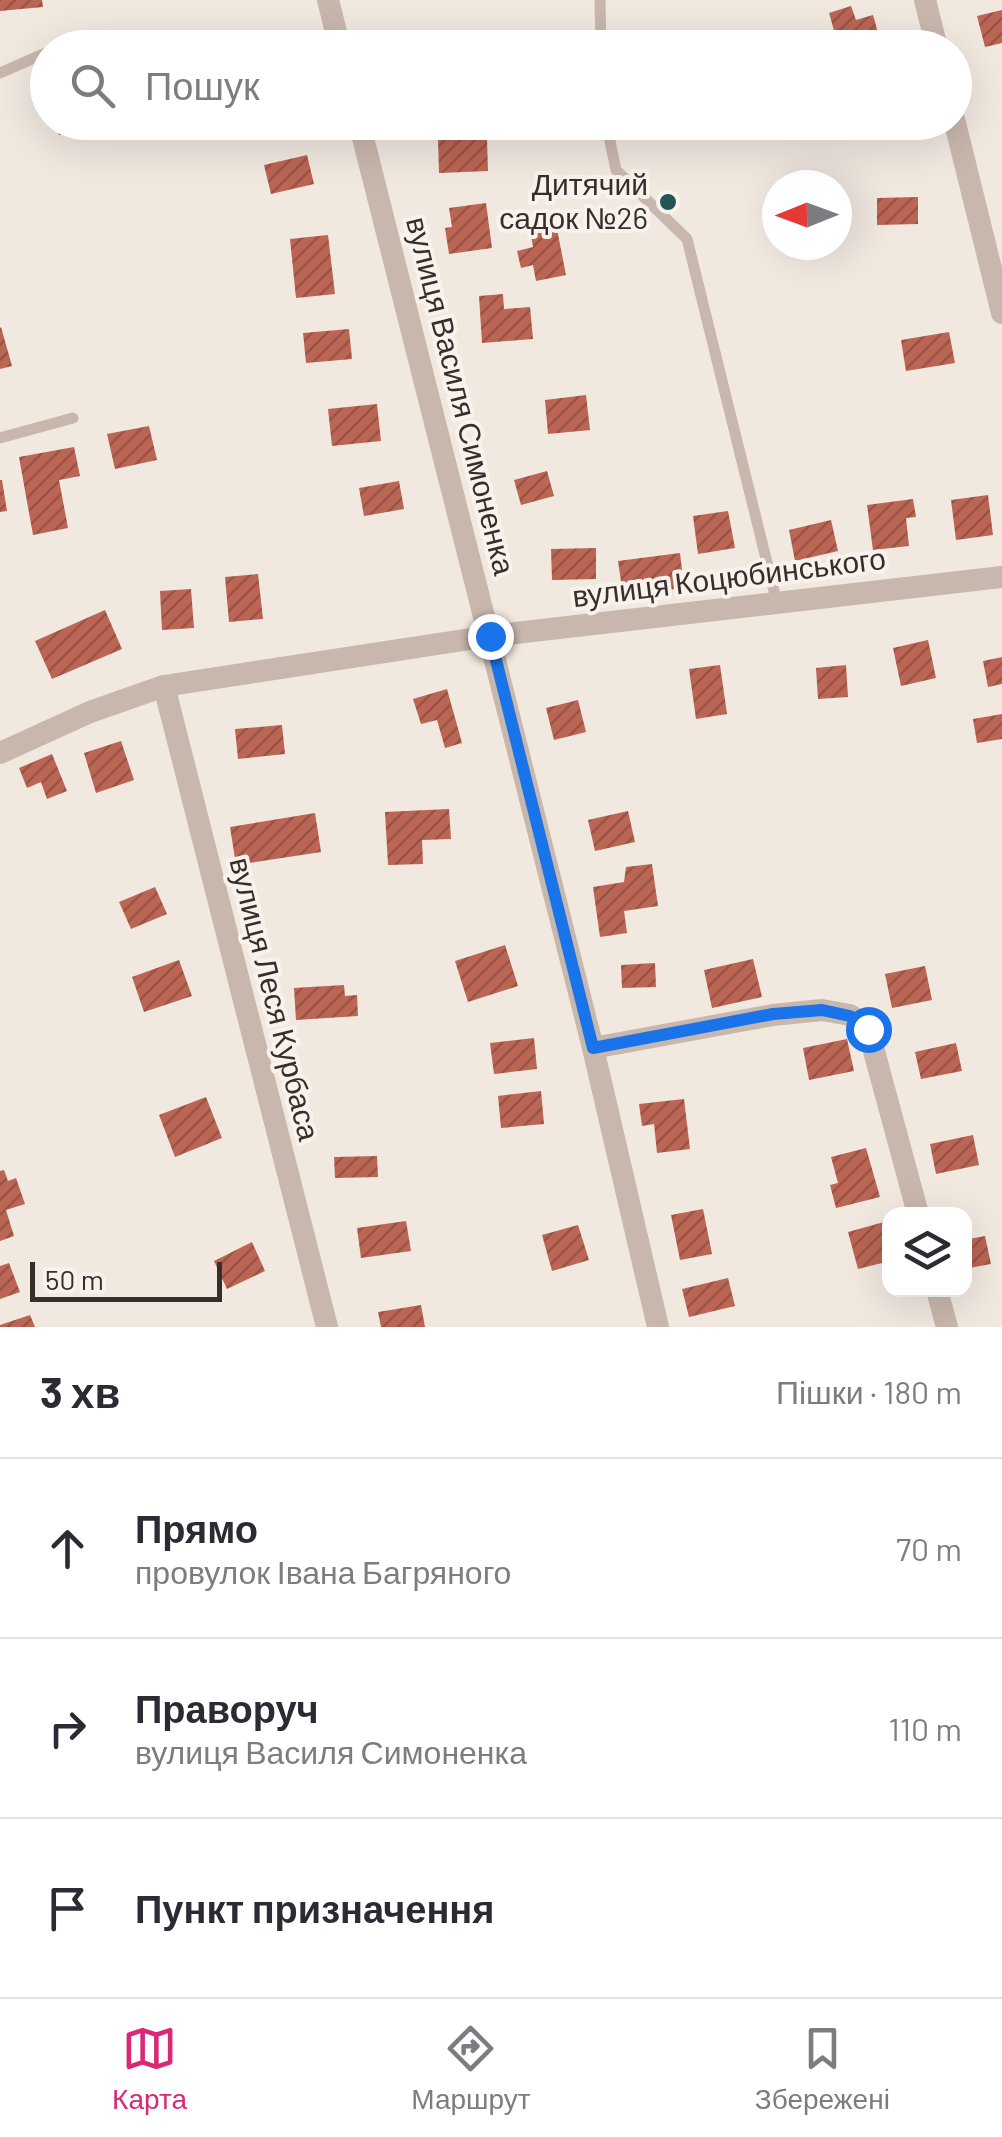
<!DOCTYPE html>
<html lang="uk">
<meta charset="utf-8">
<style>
:root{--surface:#fff;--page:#f2f2f3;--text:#2b2b33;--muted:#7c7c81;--line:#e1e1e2;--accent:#db2777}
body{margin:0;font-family:Barlow,sans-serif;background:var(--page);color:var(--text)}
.controls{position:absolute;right:30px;bottom:30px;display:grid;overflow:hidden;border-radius:20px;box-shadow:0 10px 40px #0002}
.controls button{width:90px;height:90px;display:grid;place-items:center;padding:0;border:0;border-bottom:2px solid var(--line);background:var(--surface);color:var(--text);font:50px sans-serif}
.compass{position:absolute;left:762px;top:170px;width:90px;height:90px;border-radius:50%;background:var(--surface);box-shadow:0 10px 40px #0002;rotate:269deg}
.scale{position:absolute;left:30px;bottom:25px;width:192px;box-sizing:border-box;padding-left:10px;border:5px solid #372e2b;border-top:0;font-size:28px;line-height:35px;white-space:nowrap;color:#372e2b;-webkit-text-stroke:8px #f9f2ec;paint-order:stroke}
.stop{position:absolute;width:30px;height:30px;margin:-22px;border:8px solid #1a73e8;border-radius:50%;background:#fff}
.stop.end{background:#1a73e8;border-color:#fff;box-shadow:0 2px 10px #0008}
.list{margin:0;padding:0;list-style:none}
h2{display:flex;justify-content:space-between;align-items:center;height:130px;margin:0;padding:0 40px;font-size:42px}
h2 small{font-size:32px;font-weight:400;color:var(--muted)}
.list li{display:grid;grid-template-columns:65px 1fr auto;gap:30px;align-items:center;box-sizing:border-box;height:180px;padding:0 40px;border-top:2px solid var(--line)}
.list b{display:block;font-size:38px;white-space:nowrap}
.list p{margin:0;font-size:32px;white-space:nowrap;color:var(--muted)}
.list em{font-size:32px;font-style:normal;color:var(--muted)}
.icon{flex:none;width:55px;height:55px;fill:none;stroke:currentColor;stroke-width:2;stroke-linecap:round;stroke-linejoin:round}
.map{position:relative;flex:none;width:1002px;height:1327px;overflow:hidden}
.search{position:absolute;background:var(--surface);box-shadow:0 10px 40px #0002;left:30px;right:30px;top:30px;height:110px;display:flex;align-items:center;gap:25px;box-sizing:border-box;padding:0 35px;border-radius:55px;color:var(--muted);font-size:38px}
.sheet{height:670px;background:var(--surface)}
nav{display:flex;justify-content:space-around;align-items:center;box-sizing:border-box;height:140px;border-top:2px solid var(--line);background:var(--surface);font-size:28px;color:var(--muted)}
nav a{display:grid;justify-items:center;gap:5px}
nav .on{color:var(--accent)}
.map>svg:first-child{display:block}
.building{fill:url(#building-hatch)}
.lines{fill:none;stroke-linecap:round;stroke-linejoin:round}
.lane{stroke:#c8b7ad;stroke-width:11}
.street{stroke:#c8b7ad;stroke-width:22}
.route{stroke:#1a73e8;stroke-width:12}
.poi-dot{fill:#245555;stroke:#f9f2ec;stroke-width:4}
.labels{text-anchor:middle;stroke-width:8;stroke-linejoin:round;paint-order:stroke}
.poi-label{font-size:30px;fill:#372e2b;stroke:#f9f2ec;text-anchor:end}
.street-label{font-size:30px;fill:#372e2b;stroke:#f9f2ec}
</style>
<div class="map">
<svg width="1002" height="1327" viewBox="0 0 1002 1327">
<defs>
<pattern id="building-hatch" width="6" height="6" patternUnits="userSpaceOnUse" patternTransform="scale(2.5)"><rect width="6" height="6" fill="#bb6554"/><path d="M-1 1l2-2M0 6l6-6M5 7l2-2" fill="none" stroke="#995446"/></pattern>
</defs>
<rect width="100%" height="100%" fill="#f1e8e0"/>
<!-- building -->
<path class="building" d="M0,0H42L43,7L0,11Z
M851,6L856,20L873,15L881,43L866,48H839L829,13Z
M1002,10V43L985,47L977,16Z
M494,39L496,48H467V46Z
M55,122H102V124L59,135Z
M815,122H863L864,130L817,137Z
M487,138L488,171L439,173L438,140Z
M307,155L314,184L271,194L264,165Z
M918,197V224L877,225V198Z
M486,203L492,248L449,254L445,228L452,227L449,208Z
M556,224L566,275L536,281L533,265L521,268L517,251L533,247L530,229Z
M328,235L335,294L296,298L290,239Z
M503,294L504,309L530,307L533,339L482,343L479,296Z
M1,327L12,366L0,369V328Z
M349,329L352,359L306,363L303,333Z
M949,332L955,363L906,371L901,340Z
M586,395L590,430L548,434L545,400Z
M377,404L381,441L332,446L328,409Z
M149,426L157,460L115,469L107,434Z
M74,447L80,476L59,480L68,528L33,535L19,457Z
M547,471L554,496L521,505L514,480Z
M0,480H2L7,511L0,512Z
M399,481L404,509L364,516L359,488Z
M988,495L993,535L956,540L951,500Z
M913,499L916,517L906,518L909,546L873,550L867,505Z
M728,511L735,548L698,554L693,516Z
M831,520L838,551L795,561L789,530Z
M596,548V579L552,580L551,549Z
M680,553L684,588L623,595L618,561Z
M258,574L263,619L229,622L225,577Z
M191,589L194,628L162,630L160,591Z
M105,610L122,649L52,679L35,641Z
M928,640L936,678L901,686L893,648Z
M1002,657V684L988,687L983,661Z
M720,665L727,714L696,719L689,669Z
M846,665L848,697L818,699L816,668Z
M447,689L462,743L445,748L437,720L421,724L413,699Z
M578,700L586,732L554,740L546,708Z
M1002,714V739L977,743L973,719Z
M282,725L285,754L238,759L235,729Z
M121,741L134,780L96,793L84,753Z
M52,754L67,791L47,799L41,782L27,788L19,768Z
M449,809L451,839L422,840L423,864L388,865L385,812Z
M628,811L635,842L595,851L588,820Z
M315,813L321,852L236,865L230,827Z
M652,864L658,906L624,911L627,933L600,937L593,887L624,882L626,867Z
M155,887L167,914L131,929L119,902Z
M505,945L518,986L468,1002L455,961Z
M753,959L762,997L712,1008L704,970Z
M179,960L192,996L144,1012L132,977Z
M655,963L656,987L622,988L621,965Z
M925,966L932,1000L892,1008L885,974Z
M344,985L345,996L357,995L358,1016L296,1020L294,988Z
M534,1038L537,1069L494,1074L490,1043Z
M847,1039L854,1071L809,1080L803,1048Z
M956,1043L962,1071L921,1079L915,1052Z
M541,1091L544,1124L501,1128L498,1096Z
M206,1097L222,1138L175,1157L159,1115Z
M684,1099L690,1149L657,1153L654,1124L642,1126L639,1104Z
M973,1135L979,1165L936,1174L930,1144Z
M866,1148L880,1197L836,1208L830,1185L838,1183L831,1157Z
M377,1156L378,1177L335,1178L334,1157Z
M4,1170L8,1181L16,1178L25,1204L6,1210L14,1236L0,1241V1171Z
M703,1209L712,1254L680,1260L671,1215Z
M406,1221L411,1251L361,1258L357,1228Z
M884,1222L890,1244V1261L858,1269L848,1232Z
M578,1225L589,1260L552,1271L542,1235Z
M985,1236L991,1264L964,1269V1240Z
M252,1242L265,1271L227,1289L214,1261Z
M9,1263L20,1292L0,1299V1266Z
M728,1278L735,1306L689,1317L682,1289Z
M421,1305L425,1327H381L378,1312Z
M30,1315L35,1327H0V1325Z"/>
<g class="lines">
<!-- lane -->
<path class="lane" d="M600,0L601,48
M58,48L78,39
M0,73L48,52
M606,122L616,170L687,239L777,603
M0,438L73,418"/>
<!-- street -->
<path class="street" d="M328,0L340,48
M925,0L937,48
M954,119L1002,313
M359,122L593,1048L658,1327
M164,686L327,1327
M0,753L90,712L164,686L490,636L1002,577
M593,1048L773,1015L822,1010L850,1015L868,1029L918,1214
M937,1290L947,1327"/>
</g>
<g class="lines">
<!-- route -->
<path class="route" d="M490,636L593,1048L773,1014L822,1010L850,1016L868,1029"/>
</g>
<!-- markers -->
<circle class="poi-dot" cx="668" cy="202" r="10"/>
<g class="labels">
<!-- poi labels -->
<g class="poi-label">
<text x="648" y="195">Дитячий<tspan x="648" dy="34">садок №26</tspan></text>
</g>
<!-- street labels -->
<g class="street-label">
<text transform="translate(460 396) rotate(76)" y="10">вулиця Василя Симоненка</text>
<text transform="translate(729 578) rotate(-7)" y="10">вулиця Коцюбинського</text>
<text transform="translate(274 999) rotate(76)" y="10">вулиця Леся Курбаса</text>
</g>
</g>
</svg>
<div class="controls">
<button><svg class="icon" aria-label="layers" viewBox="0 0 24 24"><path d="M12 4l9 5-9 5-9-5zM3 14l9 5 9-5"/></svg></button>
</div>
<svg class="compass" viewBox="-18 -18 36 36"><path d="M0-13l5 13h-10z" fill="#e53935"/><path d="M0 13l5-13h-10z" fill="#7c7c81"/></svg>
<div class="scale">50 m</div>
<div class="stop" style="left:868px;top:1029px"></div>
<div class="stop end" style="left:490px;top:636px"></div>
<div class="search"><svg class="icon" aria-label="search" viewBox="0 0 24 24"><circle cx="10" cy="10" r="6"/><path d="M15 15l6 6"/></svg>Пошук</div>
</div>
<section class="sheet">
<h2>3 хв<small>Пішки · 180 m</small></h2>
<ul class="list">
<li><svg class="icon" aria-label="ahead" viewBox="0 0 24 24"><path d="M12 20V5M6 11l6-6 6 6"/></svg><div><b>Прямо</b><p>провулок Івана Багряного</p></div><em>70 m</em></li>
<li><svg class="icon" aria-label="right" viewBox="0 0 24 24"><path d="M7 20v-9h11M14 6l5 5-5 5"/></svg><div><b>Праворуч</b><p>вулиця Василя Симоненка</p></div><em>110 m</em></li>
<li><svg class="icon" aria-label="arrive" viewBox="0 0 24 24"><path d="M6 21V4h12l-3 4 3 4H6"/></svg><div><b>Пункт призначення</b></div></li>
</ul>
</section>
<nav>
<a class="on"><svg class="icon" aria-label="map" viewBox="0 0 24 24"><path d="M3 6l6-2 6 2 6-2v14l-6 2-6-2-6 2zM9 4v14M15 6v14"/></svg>Карта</a>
<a><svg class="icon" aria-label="directions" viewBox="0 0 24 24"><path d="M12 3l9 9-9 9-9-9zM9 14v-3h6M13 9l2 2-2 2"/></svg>Маршрут</a>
<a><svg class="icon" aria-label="saved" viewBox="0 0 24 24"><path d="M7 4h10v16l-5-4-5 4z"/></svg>Збережені</a>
</nav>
